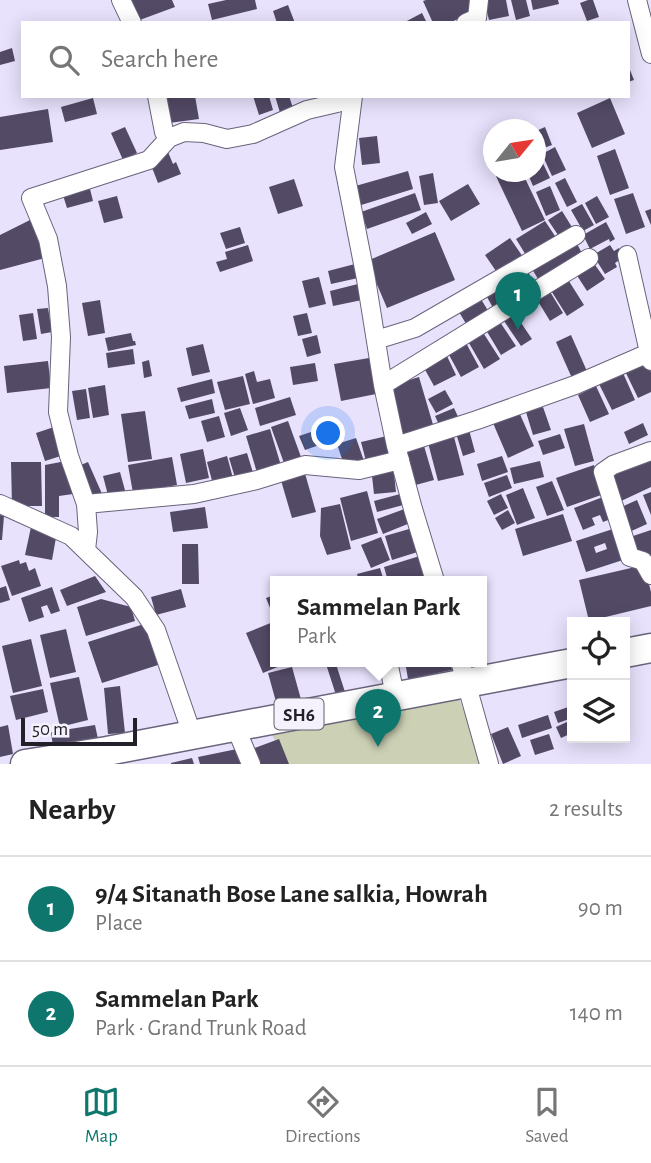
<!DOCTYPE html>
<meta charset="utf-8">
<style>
:root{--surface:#fff;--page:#f6f6f6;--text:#222;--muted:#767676;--line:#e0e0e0;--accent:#0f766e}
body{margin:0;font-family:"Alegreya Sans",sans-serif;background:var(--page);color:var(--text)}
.controls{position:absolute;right:21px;bottom:21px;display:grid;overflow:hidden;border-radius:0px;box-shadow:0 4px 18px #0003}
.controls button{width:63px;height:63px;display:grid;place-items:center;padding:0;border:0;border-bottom:2px solid var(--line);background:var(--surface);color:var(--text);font:35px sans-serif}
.compass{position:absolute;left:483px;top:119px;width:63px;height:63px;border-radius:50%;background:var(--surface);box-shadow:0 4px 18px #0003;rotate:60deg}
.scale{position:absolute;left:21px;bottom:18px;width:116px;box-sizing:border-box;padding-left:7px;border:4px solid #232029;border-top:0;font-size:19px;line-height:24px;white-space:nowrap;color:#232029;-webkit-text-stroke:5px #f5f2fd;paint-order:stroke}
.you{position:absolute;left:329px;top:434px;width:24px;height:24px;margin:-18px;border:5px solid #fff;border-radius:50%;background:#1a73e8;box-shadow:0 0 0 10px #1a73e833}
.badge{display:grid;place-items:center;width:46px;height:46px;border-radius:50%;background:var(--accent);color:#fff;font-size:23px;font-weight:700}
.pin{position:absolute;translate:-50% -58px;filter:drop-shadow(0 2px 4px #0008)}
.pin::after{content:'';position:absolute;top:37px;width:24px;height:21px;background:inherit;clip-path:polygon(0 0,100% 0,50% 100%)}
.popup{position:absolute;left:270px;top:576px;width:217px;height:91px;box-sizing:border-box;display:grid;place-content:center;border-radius:0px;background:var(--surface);filter:drop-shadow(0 2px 5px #0005);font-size:23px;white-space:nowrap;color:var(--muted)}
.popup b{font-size:26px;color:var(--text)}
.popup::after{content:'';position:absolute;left:50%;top:100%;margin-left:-14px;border:14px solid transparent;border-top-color:var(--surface)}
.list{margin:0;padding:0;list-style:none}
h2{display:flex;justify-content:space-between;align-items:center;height:91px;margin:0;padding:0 28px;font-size:30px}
h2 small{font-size:23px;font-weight:400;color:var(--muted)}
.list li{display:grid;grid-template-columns:46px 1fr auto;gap:21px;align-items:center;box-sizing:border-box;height:105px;padding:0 28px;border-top:2px solid var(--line)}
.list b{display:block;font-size:26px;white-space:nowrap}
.list p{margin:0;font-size:23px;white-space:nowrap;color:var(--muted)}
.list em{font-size:23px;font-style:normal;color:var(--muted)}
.icon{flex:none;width:38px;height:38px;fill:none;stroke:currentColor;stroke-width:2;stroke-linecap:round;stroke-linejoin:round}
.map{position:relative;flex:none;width:651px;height:764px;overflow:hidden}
.search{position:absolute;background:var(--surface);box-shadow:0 4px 18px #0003;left:21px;right:21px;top:21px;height:77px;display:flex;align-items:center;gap:18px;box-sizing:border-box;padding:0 24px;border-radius:0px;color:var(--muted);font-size:26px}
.sheet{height:301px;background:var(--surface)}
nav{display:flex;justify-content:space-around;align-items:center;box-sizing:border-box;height:98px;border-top:2px solid var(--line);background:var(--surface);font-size:19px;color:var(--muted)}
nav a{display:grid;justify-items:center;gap:4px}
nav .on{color:var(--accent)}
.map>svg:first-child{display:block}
.green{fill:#ccd0b4}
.building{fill:#534a66;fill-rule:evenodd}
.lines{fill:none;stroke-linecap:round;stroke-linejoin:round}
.street-casing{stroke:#6a637b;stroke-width:20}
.primary-casing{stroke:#6a637b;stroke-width:31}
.street{stroke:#fff;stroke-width:18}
.primary{stroke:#fff;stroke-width:28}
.labels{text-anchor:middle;stroke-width:7;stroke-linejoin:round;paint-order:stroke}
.shield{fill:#f5f2fd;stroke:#625f69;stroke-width:2}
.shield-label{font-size:19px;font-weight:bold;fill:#232029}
</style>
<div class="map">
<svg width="651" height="764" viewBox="0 0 651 764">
<rect width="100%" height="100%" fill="#e9e2fd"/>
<!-- green -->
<path class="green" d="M458,696L484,764H287L269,729Z"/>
<!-- building -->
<path class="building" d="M129,0H172L175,7L137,21Z
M226,0H255L257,9L212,20L208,4Z
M426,0H470L469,14L449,23H433L423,1Z
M484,0H506L509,16L489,20Z
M511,0H526L530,16L516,20Z
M531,0H558L559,4L533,10Z
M588,0H593L599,17L587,21L580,3Z
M288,5L295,23H277L273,11Z
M422,13L427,23H403Z
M12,48L15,61L0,65V52Z
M628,65L634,80L628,82Z
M165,96H195L199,119L169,123Z
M253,96H269L273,110L259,115Z
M275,96H289L294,111L281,116Z
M93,98L97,114L65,122L61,107Z
M610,98L625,134L592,148L577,113Z
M48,109L53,142L0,150V117Z
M125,127L137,153L123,160L111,133Z
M545,127L552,145L536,151V131Z
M377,136L380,163L362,165L359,138Z
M555,147L566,170L552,176L542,154Z
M615,149L629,188L610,195L597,156Z
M168,152L173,164L176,162L181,174L158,183L149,160Z
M539,155L550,178L533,186L527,172H536V156Z
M408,171L413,189L358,206L352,187Z
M494,172H522L545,220L522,231Z
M433,173L438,203L424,205L419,176Z
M565,178L577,202L567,207L555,183Z
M294,179L303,206L278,214L269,187Z
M88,181L93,201L67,208L61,189Z
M468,184L480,204L451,221L439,201Z
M550,186L560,210L546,216L536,192Z
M415,193L421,210L367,229L361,212Z
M633,193L645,227L626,234L614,199Z
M117,196L123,218L104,223L98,201Z
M597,196L609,217L596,224L585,203Z
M582,204L594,225L583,231L571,210Z
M651,209V225L645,211Z
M562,211L575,232L562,241L548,220Z
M426,212L432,224L412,234L406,223Z
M30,220L45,258L0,270V235Z
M545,221L559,242L529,260L516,239Z
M606,222L615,239L610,242L609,239L590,249L583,235Z
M240,227L245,243L226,249L220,233Z
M435,232L455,280L387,308L367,261Z
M510,238L523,257L498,274L485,255Z
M575,240L584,257L540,282L530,266Z
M248,245L253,261L220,272L216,262L227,259L225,252Z
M610,245L614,251L619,248L624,257L615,263L617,267L605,274L593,255Z
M593,262L605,279L587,291L576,274Z
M355,264L358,278L331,284L328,271Z
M525,267L537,287L517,299L504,279Z
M319,277L326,304L309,308L302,281Z
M567,278L584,305L567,316L550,289Z
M499,281L512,304L496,313L483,290Z
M358,284L362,300L333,306L330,291Z
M549,290L563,313L550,321L536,298Z
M478,294L490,314L468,327L456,307Z
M100,300L105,333L88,336L82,303Z
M48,308L52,332L41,334L37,309Z
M33,313L37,339L23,341L19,315Z
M307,313L312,333L298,336L293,316Z
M515,314L532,339L521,346L504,321Z
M500,322L516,346L501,355L486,330Z
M131,333L133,341H135L136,345L108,351L105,338Z
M484,334L500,359L484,369L469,343Z
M317,335L321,353L307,357L302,339Z
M571,335L590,378L575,385L556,342Z
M466,343L479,367L461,377L448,353Z
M203,344L210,372L192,376L186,348Z
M133,349L135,364L108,368L106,353Z
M446,354L456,375L434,386L423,366Z
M369,358L376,394L341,401L334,364Z
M149,360L152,376L144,378L142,362Z
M48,361L51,388L7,393L4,366Z
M646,362L651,372V392L638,398L626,373Z
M315,363L318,381L293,385L290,367Z
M254,371L257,382L270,379L275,398L253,404L245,374Z
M623,373L635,400L612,410L599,384Z
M243,376L250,404L225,410L217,382Z
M419,377L434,428L401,437L387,387Z
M212,379L215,393L181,402L177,388Z
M105,385L109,415L93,418L88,388Z
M596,386L609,414L590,422L578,395Z
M86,389L90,418L77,420L72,391Z
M445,390L453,404L436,413L428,399Z
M290,397L296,415L260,426L255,408Z
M212,399L215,413L189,419L185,406Z
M543,407L551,430L533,435L526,412Z
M240,408L248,430L231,436L224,413Z
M454,408L460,421L441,429L435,416Z
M145,411L152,459L128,462L121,414Z
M519,412L534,446L508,458L493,423Z
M219,416L225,437L207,442L201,421Z
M288,421L301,457L284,463L271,427Z
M643,423L648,435L629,444L624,432Z
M584,424L594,461L575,466L564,429Z
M329,426L334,440L305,450L299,436Z
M468,426L475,452L463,456L455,430Z
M54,427L64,455L45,461L36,433Z
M270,429L282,469L258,476L246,436Z
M453,433L464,475L438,481L427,439Z
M560,434L565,448L543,455L538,441Z
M387,436L393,459L367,465L361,442Z
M356,438L364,461L345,468L337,444Z
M422,439L434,480L412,486L401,445Z
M203,449L209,478L186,483L180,454Z
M247,453L254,476L236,481L229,458Z
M651,455V487L619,502L607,474Z
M227,456L234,482L214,488L207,462Z
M502,456L508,472L482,481L477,464Z
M172,457L177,485L133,493L128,465Z
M66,461L80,493L59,496V517H45V465Z
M540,461L544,477L514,484L510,468Z
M11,462H41L42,506H12Z
M88,462L103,496L91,501L76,467Z
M393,465L396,492L374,494L371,467Z
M594,465L604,494L567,507L556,478Z
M304,470L316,512L292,518L280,477Z
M120,472L126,494L109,499L103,476Z
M507,475L512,488L489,497L484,483Z
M552,481L564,510L547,516L536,487Z
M523,488L535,518L517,525L506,495Z
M367,491L378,533L351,541L340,498Z
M651,492V515L643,495Z
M404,493L407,504L377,512L374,501Z
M501,494L508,508L494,515L487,501Z
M603,497L611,519L603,522L600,515L592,518L595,525L583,530L574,508Z
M637,500L647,524L627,533L617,509Z
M340,504L351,549L327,555L320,536L321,508Z
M205,507L208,528L173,532L170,512Z
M410,507L415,521L383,534L377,519Z
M508,510L515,523L502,530L495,518Z
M563,514L572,541L523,556L515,529Z
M0,515L4,516L2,540H0Z
M31,527L57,532L52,560L25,555Z
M416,527L424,550L392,560L385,536Z
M616,528L626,559L586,572L576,541ZM605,543L607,549L596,553L594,547Z
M651,530V568L634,558L627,538Z
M381,537L390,560L371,568L361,545Z
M182,544H198L199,584H182Z
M423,555L431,581H388L384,567Z
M19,560L20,564L26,562L29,571L35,568L41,586L12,596L1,566Z
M644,565L651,592V606L589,621L579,580Z
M380,568L384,581H359L357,574Z
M95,576L106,592L67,606L60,590Z
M6,586L10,600L0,603V588Z
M52,587L60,611L51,614L47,605L41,607L44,617L29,622L21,598Z
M181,589L186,607L156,615L151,597Z
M275,595V620L266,598Z
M101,599L131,607L135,621L86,636L77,607Z
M273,622L275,640L270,642L275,652V661H278L280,666L263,673L246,633Z
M144,624L158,665L102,683L88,642Z
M66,629L76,672L50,678L40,635Z
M31,639L42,686L13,693L2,646Z
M325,661H335L345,692L336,695Z
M405,661H450L452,670L408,679Z
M292,667L302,703L278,709L268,673Z
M79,677L88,720L60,727L50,683Z
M120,686L125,733L108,734L104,688Z
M43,689L48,712L16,720L10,696Z
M571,706L572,718L558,723L554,712Z
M548,715L552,728L522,738L518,725Z
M569,721L572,733L561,738L556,727Z
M8,725L13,754L0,757V727Z
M95,725L98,739L53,747L51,732Z
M508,727L521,756L503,764L491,734Z
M549,734L554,749L535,755L530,740Z
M279,739L289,764H254L249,750Z
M237,749L242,764H200L198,757Z
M192,758L194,764H171V763Z"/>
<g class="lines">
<defs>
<path id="street" d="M121,0L132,23
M637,0L651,54
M466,23L477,18L479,0
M353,96L344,167L366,279L383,385L396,446L413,509L435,581
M169,138L184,132L204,133L227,139L253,134L307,110L337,103L353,97
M627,255L651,361
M376,340L415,328L576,235
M383,385L589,258
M396,446L477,420L575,385L651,352
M651,451L613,465L603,472L630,557L643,561L651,575
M0,504L71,536L134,597L156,630L192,734
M86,504L194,494L257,480L305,465L359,470L400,460
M86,550L88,532L86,504L69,456L58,412L61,337L57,286L48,239L31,198L149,160L169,138L164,132L157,96
M388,661L395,696
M460,661L489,764
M235,726L251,764"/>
<path id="primary" d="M625,653L651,648
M25,764L107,751L572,663"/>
</defs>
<!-- street casing -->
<use href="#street" class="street-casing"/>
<!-- primary casing -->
<use href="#primary" class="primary-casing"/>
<!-- street -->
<use href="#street" class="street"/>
<!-- primary -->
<use href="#primary" class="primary"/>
</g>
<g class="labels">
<!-- shield labels -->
<rect class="shield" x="274.5" y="698.5" width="49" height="31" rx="5"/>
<g class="shield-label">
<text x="299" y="721">SH6</text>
</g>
</g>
</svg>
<div class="controls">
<button><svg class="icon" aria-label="locate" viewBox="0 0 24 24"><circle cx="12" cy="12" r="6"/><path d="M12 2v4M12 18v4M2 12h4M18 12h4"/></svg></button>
<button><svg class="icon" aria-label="layers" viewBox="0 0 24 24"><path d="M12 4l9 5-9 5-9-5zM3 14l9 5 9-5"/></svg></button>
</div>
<svg class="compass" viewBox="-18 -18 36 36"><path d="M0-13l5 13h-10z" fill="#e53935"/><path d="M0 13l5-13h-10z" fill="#767676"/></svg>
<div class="scale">50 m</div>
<div class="you"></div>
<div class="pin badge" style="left:518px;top:330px">1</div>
<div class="pin badge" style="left:378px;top:747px">2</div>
<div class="popup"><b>Sammelan Park</b>Park</div>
<div class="search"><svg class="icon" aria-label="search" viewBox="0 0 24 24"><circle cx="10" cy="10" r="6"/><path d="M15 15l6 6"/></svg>Search here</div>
</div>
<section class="sheet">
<h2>Nearby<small>2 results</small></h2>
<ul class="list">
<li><span class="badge">1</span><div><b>9/4 Sitanath Bose Lane salkia, Howrah</b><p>Place</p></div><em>90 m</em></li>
<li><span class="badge">2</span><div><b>Sammelan Park</b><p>Park · Grand Trunk Road</p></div><em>140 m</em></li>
</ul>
</section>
<nav>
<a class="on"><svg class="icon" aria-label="map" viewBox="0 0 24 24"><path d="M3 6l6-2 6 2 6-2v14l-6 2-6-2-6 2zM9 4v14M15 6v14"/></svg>Map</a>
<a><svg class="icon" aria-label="directions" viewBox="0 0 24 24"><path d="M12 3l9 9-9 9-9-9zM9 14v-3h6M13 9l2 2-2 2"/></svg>Directions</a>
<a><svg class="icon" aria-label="saved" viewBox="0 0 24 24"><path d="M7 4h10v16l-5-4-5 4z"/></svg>Saved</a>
</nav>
